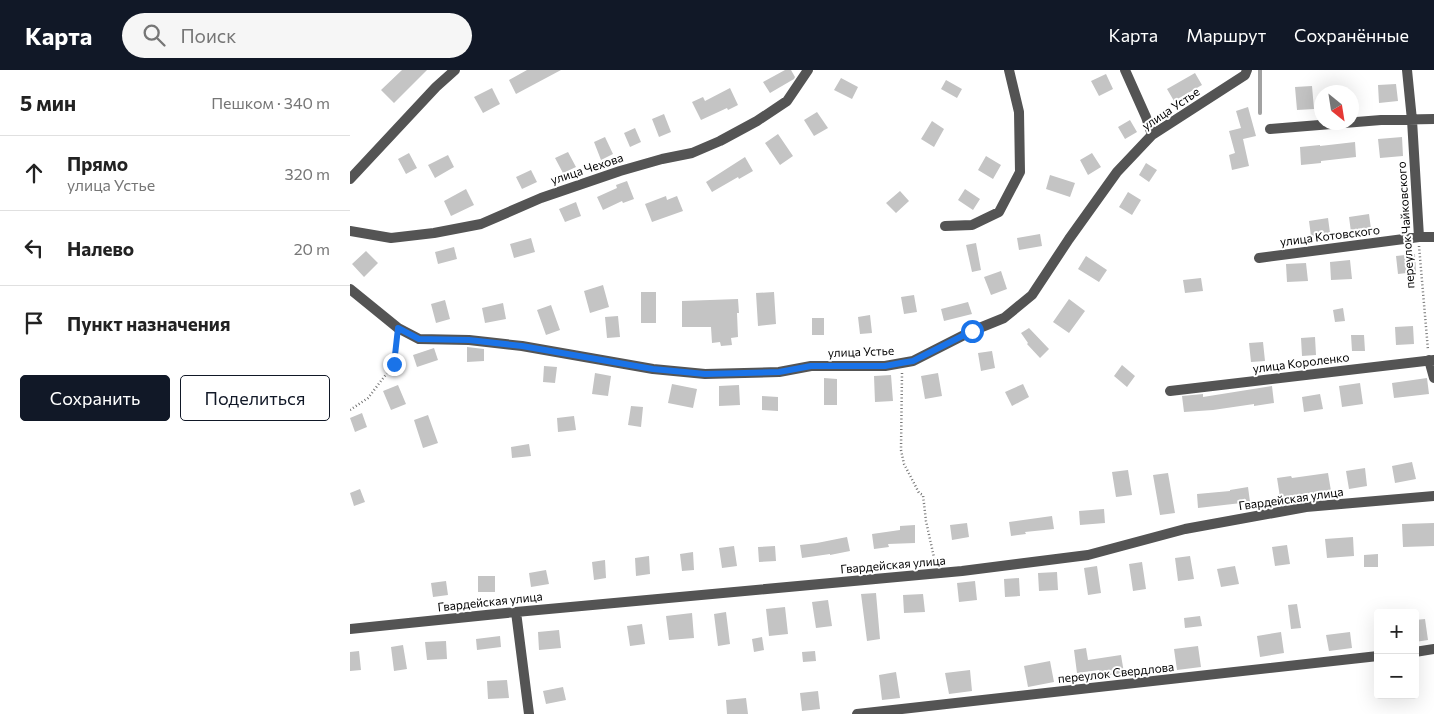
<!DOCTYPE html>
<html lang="ru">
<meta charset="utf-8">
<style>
:root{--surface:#fff;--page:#f6f6f6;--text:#222;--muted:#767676;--line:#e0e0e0;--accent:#111827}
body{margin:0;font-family:Commissioner,sans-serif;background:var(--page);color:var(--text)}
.controls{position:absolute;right:15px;bottom:15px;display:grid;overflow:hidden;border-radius:5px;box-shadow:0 5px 20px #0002}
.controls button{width:45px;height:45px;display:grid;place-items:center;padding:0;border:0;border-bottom:1px solid var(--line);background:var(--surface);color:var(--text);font:25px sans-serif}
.compass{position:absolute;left:964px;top:15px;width:45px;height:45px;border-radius:50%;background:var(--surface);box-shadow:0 5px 20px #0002;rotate:150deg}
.stop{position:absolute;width:15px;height:15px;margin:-11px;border:4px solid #1a73e8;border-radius:50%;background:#fff}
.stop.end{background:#1a73e8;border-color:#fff;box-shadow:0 1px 5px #0008}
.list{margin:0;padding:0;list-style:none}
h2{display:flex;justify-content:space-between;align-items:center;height:65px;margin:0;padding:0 20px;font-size:21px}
h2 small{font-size:16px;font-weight:400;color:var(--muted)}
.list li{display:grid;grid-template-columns:32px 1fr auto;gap:15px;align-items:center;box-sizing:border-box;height:75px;padding:0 20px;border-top:1px solid var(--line)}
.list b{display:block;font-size:19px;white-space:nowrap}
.list p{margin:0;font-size:16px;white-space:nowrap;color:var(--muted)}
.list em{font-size:16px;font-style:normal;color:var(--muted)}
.actions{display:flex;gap:10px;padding:15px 20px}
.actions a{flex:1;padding:11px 0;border:1px solid var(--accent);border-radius:5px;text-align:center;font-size:18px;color:var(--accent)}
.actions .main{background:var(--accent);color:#fff}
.icon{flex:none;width:28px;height:28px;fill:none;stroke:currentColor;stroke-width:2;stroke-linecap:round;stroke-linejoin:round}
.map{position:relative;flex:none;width:1084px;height:644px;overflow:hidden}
header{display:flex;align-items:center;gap:30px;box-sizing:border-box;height:70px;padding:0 25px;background:var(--accent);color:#fff}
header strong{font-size:24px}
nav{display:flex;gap:28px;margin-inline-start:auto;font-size:18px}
.search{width:350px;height:45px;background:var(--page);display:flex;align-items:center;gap:12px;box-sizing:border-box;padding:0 18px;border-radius:28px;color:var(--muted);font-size:19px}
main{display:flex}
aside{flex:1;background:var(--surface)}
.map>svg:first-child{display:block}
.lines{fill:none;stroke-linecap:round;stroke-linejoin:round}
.stream{stroke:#a2a2a2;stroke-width:4}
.building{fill:#c4c4c4}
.path{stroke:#767676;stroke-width:2.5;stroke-dasharray:1 2.5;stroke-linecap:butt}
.street{stroke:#545454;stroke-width:10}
.route{stroke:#1a73e8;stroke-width:6}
.labels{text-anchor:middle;stroke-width:4;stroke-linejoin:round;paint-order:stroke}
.street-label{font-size:12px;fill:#000;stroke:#fff}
</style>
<header>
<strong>Карта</strong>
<div class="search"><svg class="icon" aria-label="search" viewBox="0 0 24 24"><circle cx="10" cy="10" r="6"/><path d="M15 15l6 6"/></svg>Поиск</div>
<nav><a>Карта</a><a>Маршрут</a><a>Сохранённые</a></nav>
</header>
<main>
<aside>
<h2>5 мин<small>Пешком · 340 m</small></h2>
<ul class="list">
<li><svg class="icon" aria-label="ahead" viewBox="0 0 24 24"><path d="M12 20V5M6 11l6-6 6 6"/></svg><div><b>Прямо</b><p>улица Устье</p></div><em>320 m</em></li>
<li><svg class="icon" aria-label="left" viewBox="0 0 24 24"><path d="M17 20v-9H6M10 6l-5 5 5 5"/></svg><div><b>Налево</b></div><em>20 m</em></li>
<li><svg class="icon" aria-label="arrive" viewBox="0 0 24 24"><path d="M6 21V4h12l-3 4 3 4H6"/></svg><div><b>Пункт назначения</b></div></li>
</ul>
<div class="actions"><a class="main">Сохранить</a><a>Поделиться</a></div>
</aside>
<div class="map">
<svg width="1084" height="644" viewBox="0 0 1084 644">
<rect width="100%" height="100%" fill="#fff"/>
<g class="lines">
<!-- stream -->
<path class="stream" d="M910,43V0"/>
</g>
<!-- building -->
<path class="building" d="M52,0H77L44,33L31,20Z
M177,0H211L166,24L159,10Z
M435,0H441L445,7L444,9L420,23L413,12Z
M845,3L852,15L824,31L817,19Z
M756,4L763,19L749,26L741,11Z
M491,8L508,17L502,29L484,20Z
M596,10L612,19L607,28L591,19Z
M1046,14L1048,31L1029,33L1028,15Z
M962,16L964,39L947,40L945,17Z
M142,18L150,34L133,43L124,27Z
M380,18L388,35L378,40L377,38L351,50L342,32L353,27L355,31Z
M898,37L906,66L893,69L899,96L882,100L879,85L885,83L879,61L891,58L886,41Z
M467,42L478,58L464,66L454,50Z
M314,44L321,62L309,67L302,49Z
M780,50L787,62L775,69L768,57Z
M582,51L594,59L584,77L571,69Z
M285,58L291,72L280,77L274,63Z
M428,64L443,86L430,95L415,73Z
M255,67L263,84L251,90L244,72Z
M1052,67L1053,86L1030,88L1028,69Z
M1005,72L1006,87L971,91V93L951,95L950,77L970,75V76Z
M218,82L226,97L213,103L205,88Z
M59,83L67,98L56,104L48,89Z
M742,83L751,97L738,105L730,90Z
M98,85L104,97L85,108L78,95Z
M636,86L651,95L643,109L628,100Z
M395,87L403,101L389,109L388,107L362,122L356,112Z
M796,93L807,100L799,112L789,105Z
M181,100L187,112L172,119L166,107Z
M700,105L725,113L720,127L696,119Z
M277,111L284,129L273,133L272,131L253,140L247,127L267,118L266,115Z
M116,119L124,135L101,146L94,131Z
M615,119L630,129L623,140L608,130Z
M550,121L559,131L546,143L536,133Z
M778,122L791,130L782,145L769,137Z
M316,126L317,130L327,126L333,141L302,152L295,134Z
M226,132L231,146L215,152L209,139Z
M1019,144L1021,159L1001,162L999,147Z
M978,148L980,163L961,166L959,151Z
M690,164L692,176L669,180L667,168Z
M181,168L185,182L164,188L160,174Z
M626,173L631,200L622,202L616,175Z
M104,177L107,189L88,194L85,182Z
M16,181L28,193L14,207L2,194Z
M1065,184L1066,202L1048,204L1046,186Z
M736,186L757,200L749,212L728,199Z
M1000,190L1002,209L981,210L980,192Z
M956,193L958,211L937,212L936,194Z
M651,201L657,219L641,225L634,207Z
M851,208L853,221L835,223L833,210Z
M253,215L259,237L240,243L234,221Z
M291,222H306V253H291Z
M424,222L426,254L408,256L406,223Z
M564,225L567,242L554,244L551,227Z
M388,229L389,243H387L388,267L381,268L382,275L371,276L370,272L362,273L361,257H332V231Z
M719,229L735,241L719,263L703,252Z
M95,230L100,249L86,253L81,234Z
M618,232L622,244L594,251L591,239Z
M153,233L156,249L135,253L132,238Z
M201,235L210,260L196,265L187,240Z
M993,238L995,251L985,252L983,240Z
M520,245L522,263L510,264L508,247Z
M268,246L270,267L257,268L255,247Z
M462,248H474V265H462Z
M1063,256L1064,274L1046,275L1045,257Z
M679,258L699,279L690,288L677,274L678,273L671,263Z
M1001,265H1014L1015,281H1002Z
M965,267L966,285L952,286L951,268Z
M913,272L915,291L901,292L899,273Z
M117,277L134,279V291L117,292Z
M84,278L88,290L67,297L63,285Z
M642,281L645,298L631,301L628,283Z
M772,295L785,306L777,317L764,306Z
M194,296L207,297L205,313L193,312Z
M245,303L261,306L258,326L242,324Z
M588,303L592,326L575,329L571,306Z
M541,305L543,331L525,332L524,306Z
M474,308L487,309V335H474Z
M1077,308L1079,324L1044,328L1042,313Z
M1010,313L1013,334L992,337L989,316Z
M322,314L347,319L343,338L318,333Z
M673,314L679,327L662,336L655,322Z
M48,315L56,334L41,340L33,321Z
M389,315L390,335L369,336V316Z
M922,316L924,333L904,336V334L863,340L834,342L832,326L853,324V327Z
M970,324L973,339L954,342L952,327Z
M412,326L428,327V341L412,340Z
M281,336L293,337L291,357L278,355Z
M12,343L17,357L5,362L0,348Z
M78,345L88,373L73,378L64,350Z
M224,346L226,360L208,362L207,348Z
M179,374L181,386L162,388L161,377Z
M1062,392L1066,409L1045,413L1042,396Z
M1015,398L1017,416L999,419L996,401Z
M778,400L782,425L766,427L762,402Z
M818,403L825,443L810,445L803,405Z
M978,403L981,421L930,427L927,408L941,406L942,408Z
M898,417L900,432L848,438L847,424L880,421V420Z
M10,419L15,432L4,436L0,423Z
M754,439L755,453L730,455L729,441Z
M702,446L704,459L675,462L676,464L661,466L659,452Z
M617,453L619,467L602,470L600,455Z
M1084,453V476L1053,477L1052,454Z
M565,455V473L538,474L539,477L524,479L522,464L550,460V456Z
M497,467L500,481L480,485V484L452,488L450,475L467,473Z
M1003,467L1004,486L977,488L975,469Z
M937,475L940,494L925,496L922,477Z
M384,476L387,496L372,498L369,478Z
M425,476L426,491L409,492L408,477Z
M343,482L344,500L332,501L330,484Z
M1028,484V497H1014V485Z
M299,486L300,504L286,506L285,488Z
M840,486L844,509L828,511L825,488Z
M255,490L256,508L244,510L242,492Z
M792,492L796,519L783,521L779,494Z
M747,496L751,523L738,525L734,498Z
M885,496L889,514L871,517L867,499Z
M196,500L199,514L181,517L179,503Z
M707,502L708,520L689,521L688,503Z
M128,506H145V522H128Z
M669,508L670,526L655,527L654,509Z
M96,511L98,525L83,527L81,513Z
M625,511L627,530L609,532L607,513Z
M526,523L530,569L517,571L511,524Z
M573,524L575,542L554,543L553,525Z
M478,530L482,556L466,558L462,532Z
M947,534L951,558L941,559L938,535Z
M435,537L438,564L419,566L416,539Z
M376,542L380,574L368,576L364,544Z
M342,543L344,568L319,570L316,546Z
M850,546L852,556L835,558L834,548Z
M1075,549L1078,570L1065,572V550Z
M292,554L295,574L280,576L277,556Z
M209,560L211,578L189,580L188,562Z
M931,562L934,583L910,587L907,566Z
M1000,562L1002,578L979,581L976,565Z
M150,566L151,577L127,580L126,569Z
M412,567L414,580L404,582L402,569Z
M96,571L97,589L77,590L75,572Z
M53,575L57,599L44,601L41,577Z
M848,576L851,597L827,600L824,579Z
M736,578L738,590L771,585L774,603L750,606L749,600L727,603L724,580Z
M9,581L11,600L0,601V582Z
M465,581L466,591L453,592L452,582Z
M700,591L704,612L678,617L674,596Z
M620,600L622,621L599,624L595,603Z
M546,602L550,628L532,630L529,605Z
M157,610L159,628L138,629L137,611Z
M213,617L216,630L196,634L193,621Z
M468,621L470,639L452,641L450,623Z
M396,628L398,644H377L376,630Z"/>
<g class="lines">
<!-- path -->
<path class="path" d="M1069,176L1078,280
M552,303L551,380L554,394L566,417L569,423L573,425L576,451L585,492
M0,340L18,328L44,294L47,269"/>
<!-- street -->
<path class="street" d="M775,0L796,47L802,65
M1057,0L1062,50L1069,167
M920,59L1031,50L1084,49
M0,109L86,17L105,0
M595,156L622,155L649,142L670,102L669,42L659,0
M0,161L41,168L84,163L131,154L191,128L270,101L312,89L342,83L370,71L407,51L437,31L458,0
M909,188L1069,167H1084
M0,219L48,258L69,269L119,270L172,276L303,299L355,304L429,302L461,296H535L563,291L622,261L654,248L682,225L719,169L767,102L802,65L895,5L897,0
M1079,290L1084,308
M820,321L1084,290
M166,542L179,644
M0,559L166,542L612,501L738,485L835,459L956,437L1084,426
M1065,582L1084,579
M507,644L1028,586"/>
</g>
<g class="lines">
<!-- route -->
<path class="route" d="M44,294L48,258L69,269L119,270L172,276L303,299L355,304L429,302L461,296H535L551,293L563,291L622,261"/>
</g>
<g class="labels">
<!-- street labels -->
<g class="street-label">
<text transform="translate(821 39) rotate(-34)" y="4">улица Устье</text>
<text transform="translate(237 99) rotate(-18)" y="4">улица Чехова</text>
<text transform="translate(1056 155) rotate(-94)" y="4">переулок Чайковского</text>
<text transform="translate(980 166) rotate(-7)" y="4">улица Котовского</text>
<text transform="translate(511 282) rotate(-2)" y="4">улица Устье</text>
<text transform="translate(951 293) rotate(-7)" y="4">улица Короленко</text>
<text transform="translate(941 429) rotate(-8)" y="4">Гвардейская улица</text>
<text transform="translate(543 495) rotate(-5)" y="4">Гвардейская улица</text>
<text transform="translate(140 532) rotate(-6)" y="4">Гвардейская улица</text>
<text transform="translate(766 603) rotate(-6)" y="4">переулок Свердлова</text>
</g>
</g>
</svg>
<div class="controls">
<button>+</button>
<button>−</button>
</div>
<svg class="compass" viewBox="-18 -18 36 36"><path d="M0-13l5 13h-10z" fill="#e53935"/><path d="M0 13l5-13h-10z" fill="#767676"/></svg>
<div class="stop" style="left:622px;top:261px"></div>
<div class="stop end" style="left:44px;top:294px"></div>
</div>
</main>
